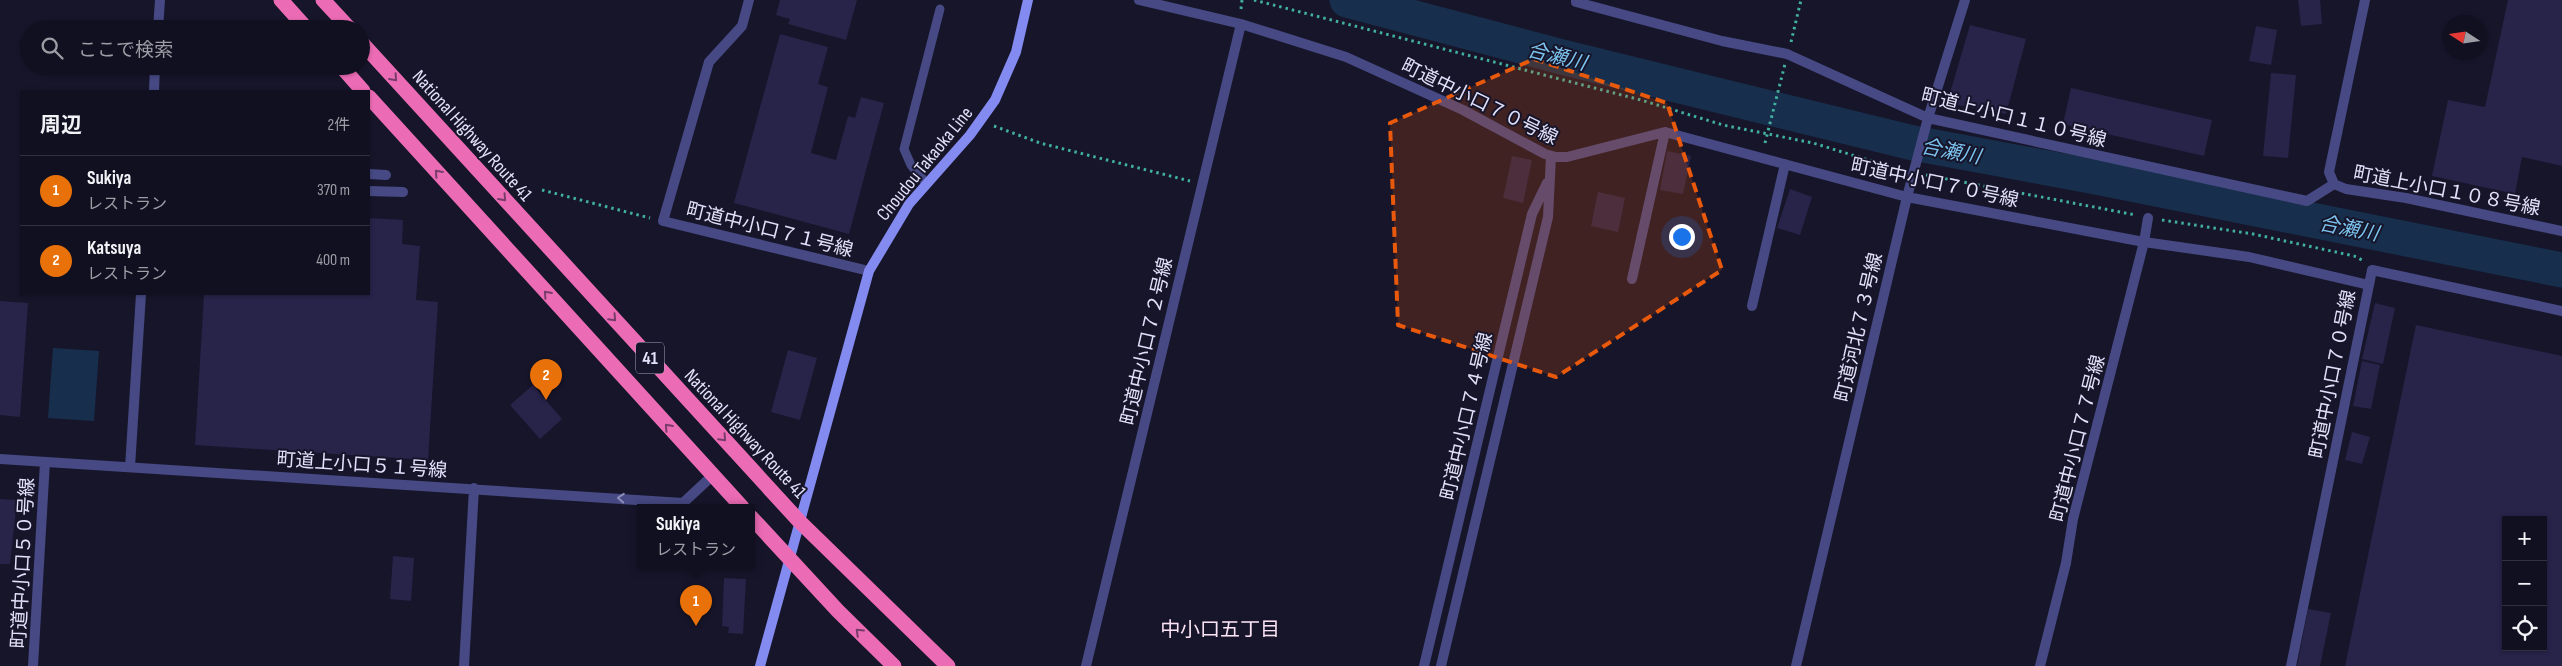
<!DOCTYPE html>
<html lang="ja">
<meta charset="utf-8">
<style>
:root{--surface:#111020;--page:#1e1e2d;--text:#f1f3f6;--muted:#9c9da5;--line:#30303e;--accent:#ea580c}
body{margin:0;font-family:"Sofia Sans Condensed","Noto Sans JP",sans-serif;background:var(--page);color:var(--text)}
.controls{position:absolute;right:15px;bottom:15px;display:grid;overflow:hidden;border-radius:0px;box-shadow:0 1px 4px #0004}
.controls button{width:45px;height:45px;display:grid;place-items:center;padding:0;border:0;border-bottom:1px solid var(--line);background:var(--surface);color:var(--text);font:25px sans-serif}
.compass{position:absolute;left:2442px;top:15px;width:45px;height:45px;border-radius:50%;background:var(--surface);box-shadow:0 1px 4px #0004;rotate:282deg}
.you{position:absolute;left:1681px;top:236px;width:18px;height:18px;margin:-12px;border:4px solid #fff;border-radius:50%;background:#1a73e8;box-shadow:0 0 0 8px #1a73e833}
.badge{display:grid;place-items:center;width:32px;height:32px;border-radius:50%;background:var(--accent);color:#fff;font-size:16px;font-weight:700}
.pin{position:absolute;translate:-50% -41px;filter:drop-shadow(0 1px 2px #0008)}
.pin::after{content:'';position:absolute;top:26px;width:18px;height:15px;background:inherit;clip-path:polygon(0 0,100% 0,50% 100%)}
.popup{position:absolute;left:637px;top:504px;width:118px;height:65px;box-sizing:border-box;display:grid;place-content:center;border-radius:0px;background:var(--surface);filter:drop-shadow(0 1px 4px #0005);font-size:16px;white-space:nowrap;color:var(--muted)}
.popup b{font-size:19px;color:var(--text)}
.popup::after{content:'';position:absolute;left:50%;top:100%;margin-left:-10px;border:10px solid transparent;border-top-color:var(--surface)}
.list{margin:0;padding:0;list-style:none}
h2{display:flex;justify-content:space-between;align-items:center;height:65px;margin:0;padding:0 20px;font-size:21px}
h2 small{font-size:16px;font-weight:400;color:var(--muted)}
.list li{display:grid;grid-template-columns:32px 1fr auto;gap:15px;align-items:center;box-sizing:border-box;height:70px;padding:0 20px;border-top:1px solid var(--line)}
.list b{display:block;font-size:19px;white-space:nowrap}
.list p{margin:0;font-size:16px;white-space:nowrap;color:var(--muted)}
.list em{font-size:16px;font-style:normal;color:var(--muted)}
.icon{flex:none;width:28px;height:28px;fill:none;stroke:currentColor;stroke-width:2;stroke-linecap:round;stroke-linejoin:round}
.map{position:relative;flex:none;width:2562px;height:666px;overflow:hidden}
.search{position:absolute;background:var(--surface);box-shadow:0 1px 4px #0004;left:20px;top:20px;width:350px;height:55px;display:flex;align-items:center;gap:12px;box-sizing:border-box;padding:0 18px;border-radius:28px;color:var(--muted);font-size:19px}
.panel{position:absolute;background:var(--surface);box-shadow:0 1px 4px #0004;left:20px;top:90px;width:350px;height:205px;border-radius:0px}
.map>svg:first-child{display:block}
.water{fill:#172f4c}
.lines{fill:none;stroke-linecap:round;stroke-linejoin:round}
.river{stroke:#172f4c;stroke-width:35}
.building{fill:#272349;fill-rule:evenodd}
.path{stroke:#41b09f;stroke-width:3;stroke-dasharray:2.5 4;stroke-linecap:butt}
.lane{stroke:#464983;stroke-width:9}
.street{stroke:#464983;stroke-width:10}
.secondary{stroke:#848bf0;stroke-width:10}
.highway{stroke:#ec6bb5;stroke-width:15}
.path-bridge{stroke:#41b09f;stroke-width:3;stroke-dasharray:2.5 4;stroke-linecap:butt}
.oneway{stroke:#773c69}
.oneway2{stroke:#8c8db9}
.marked{fill:#e8590c;fill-opacity:0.2;stroke:#e8590c;stroke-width:4;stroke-dasharray:10 6;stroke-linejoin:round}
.labels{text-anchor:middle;stroke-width:4;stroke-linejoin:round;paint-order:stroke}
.shield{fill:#17152a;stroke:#a5a4bc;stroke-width:1}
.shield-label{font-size:18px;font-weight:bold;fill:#e2e1fb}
.street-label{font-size:19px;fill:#e2e1fb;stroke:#17152a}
.water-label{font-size:20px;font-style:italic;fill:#7cc4ef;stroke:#17152a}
.neighbourhood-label{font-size:20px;fill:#fbe3f5;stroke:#17152a}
</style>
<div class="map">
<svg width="2562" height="666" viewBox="0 0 2562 666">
<rect width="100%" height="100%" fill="#17152a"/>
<!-- water -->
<path class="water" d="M53,348L99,351L94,421L48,418Z"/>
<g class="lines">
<!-- river -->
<path class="river" d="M1347,0L1562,57L1913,143L2096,177L2562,270"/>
</g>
<!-- building -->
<path class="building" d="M780,0H857L846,40L788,24L790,19L776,15Z
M2298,0H2320L2322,24L2301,26Z
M2508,0H2562V166L2522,157L2515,194L2432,176L2448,100L2485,107Z
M1970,25L2026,39L2006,114L1947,103Z
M2256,26L2277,30L2271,65L2249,61Z
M780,34L828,47L818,84L828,87L811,153L836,160L848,116L855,118L861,97L884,103L849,234L734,203Z
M2271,73L2296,75L2288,158L2263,156Z
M2071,88L2212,120L2204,156L2063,124Z
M1667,151L1691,156L1683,194L1660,190Z
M1512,156L1532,160L1523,203L1503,198Z
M1790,189L1812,197L1800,235L1777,228Z
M1598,192L1625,198L1618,232L1591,226Z
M369,218L403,220L402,244L420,246L416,300L438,302L428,460L195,445L204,294H369Z
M0,301L28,303L20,417L0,415Z
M2375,303L2395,308L2383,364L2362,359Z
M2416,325L2562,356V666H2345ZM2506,520H2543V647H2506Z
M788,350L817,358L800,420L771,412Z
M2362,361L2380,365L2371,409L2353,406Z
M533,385L562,419L540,439L510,405Z
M2352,432L2370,437L2362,464L2345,460Z
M0,499L17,500L10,564H0Z
M393,556L414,558L411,601L390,599Z
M724,578L746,579L743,634L728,633L729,627L722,626Z
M2308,609L2331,613L2320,666H2297Z"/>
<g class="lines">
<!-- path -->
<path class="path" d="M1254,0L1641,100L1723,125L1813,143L1901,170
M1241,9L1242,0
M1791,42L1801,0
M994,126L1040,143L1190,181
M1926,175L2136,215
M542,190L650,218
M2162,220L2253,234L2354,256L2364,261"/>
<!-- lane -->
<path class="lane" d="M926,183L911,165L904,149L940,9"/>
<!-- street -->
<path class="street" d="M749,0L742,26L709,62L663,221L869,271
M1139,0L1241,24L1346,57L1463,110L1545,154L1556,157H1567L1665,132L1907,197L2144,242L2249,257L2369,285L2291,666
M1576,0V2L1722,41L1787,54L1928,118L2307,201L2334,184
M2365,0L2329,172L2334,184L2346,189L2406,198L2562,231
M158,29L160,0
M154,91L155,66
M369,174L386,175
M369,191L403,192
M1632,279L1665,132
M2369,285L2372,270L2562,311
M1752,306L1785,164
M0,459L683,503L712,476
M130,467L141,294
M33,666L45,462
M464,666L474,488
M1086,666L1241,24
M1424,666L1532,214L1547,183
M1441,666L1548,217L1551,156
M1796,666L1907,197L1928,118L1965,0
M2040,666L2066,563L2073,519L2144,242L2148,218"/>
<!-- secondary -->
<path class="secondary" d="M760,666L869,271L909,204L970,135L995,100L1016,52L1028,0"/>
<!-- highway -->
<path class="highway" d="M281,0L307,29
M323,0L350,29
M361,42L799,521L948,666
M341,66L363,91
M369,97L742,507
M751,517L838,611L894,666"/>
<!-- path-bridge -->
<path class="path-bridge" d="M1765,143L1785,64"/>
</g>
<!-- one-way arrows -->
<defs><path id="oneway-chevron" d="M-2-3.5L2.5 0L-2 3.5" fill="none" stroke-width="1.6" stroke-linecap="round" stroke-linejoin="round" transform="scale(1.25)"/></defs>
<g class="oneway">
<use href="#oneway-chevron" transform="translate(394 78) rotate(48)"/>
<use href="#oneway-chevron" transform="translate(438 173) rotate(-132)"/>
<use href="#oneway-chevron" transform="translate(503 198) rotate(48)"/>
<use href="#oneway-chevron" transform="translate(547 294) rotate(-132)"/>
<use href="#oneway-chevron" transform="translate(613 318) rotate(47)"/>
<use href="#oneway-chevron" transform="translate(668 427) rotate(-132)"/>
<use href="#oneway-chevron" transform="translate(723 438) rotate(47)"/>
<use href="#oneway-chevron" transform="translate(859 632) rotate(-136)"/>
</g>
<use class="oneway2" href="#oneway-chevron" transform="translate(621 498) rotate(-176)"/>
<!-- marked area -->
<path class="marked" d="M1534,59L1667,103L1722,270L1556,377L1398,325L1390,123Z"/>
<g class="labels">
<!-- shield labels -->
<rect class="shield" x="636" y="342.5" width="28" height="31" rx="4"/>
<g class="shield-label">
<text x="650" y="364">41</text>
</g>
<!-- street labels -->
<g class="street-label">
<text transform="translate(1480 101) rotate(26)" y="7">町道中小口７０号線</text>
<text transform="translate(2014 117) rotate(14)" y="7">町道上小口１１０号線</text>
<text transform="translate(473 135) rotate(48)" y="7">National Highway Route 41</text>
<text transform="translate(924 163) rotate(-51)" y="7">Choudou Takaoka Line</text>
<text transform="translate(1935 182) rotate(12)" y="7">町道中小口７０号線</text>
<text transform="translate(2447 190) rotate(11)" y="7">町道上小口１０８号線</text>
<text transform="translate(770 229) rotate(14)" y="7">町道中小口７１号線</text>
<text transform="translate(1858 327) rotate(-77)" y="7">町道河北７３号線</text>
<text transform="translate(1146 341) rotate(-77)" y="7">町道中小口７２号線</text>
<text transform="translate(2332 374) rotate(-79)" y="7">町道中小口７０号線</text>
<text transform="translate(1466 416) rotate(-77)" y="7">町道中小口７４号線</text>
<text transform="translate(746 433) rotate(47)" y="7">National Highway Route 41</text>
<text transform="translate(2077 438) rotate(-76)" y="7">町道中小口７７号線</text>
<text transform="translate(362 464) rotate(4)" y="7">町道上小口５１号線</text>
<text transform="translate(22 563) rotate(-87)" y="7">町道中小口５０号線</text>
</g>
<!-- water labels -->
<g class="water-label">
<text transform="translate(1557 56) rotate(14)" y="7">合瀬川</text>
<text transform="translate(1951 151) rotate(11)" y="7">合瀬川</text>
<text transform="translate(2349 228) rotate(11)" y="7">合瀬川</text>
</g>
<!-- neighbourhood labels -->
<g class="neighbourhood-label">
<text x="1220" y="636">中小口五丁目</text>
</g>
</g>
</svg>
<div class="controls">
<button>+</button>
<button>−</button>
<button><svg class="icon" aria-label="locate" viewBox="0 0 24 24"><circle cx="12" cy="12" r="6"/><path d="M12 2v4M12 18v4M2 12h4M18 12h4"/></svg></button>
</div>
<svg class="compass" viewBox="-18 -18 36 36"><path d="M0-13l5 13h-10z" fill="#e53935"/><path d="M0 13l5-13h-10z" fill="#9c9da5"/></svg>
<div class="you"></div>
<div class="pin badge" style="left:696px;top:626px;background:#e8710a">1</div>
<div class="popup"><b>Sukiya</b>レストラン</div>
<div class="pin badge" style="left:546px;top:400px;background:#e8710a">2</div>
<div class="search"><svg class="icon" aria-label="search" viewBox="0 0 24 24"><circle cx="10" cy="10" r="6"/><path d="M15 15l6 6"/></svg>ここで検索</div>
<section class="panel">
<h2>周辺<small>2件</small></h2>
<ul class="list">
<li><span class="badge" style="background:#e8710a">1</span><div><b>Sukiya</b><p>レストラン</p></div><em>370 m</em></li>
<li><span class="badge" style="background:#e8710a">2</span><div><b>Katsuya</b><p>レストラン</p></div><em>400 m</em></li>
</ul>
</section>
</div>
